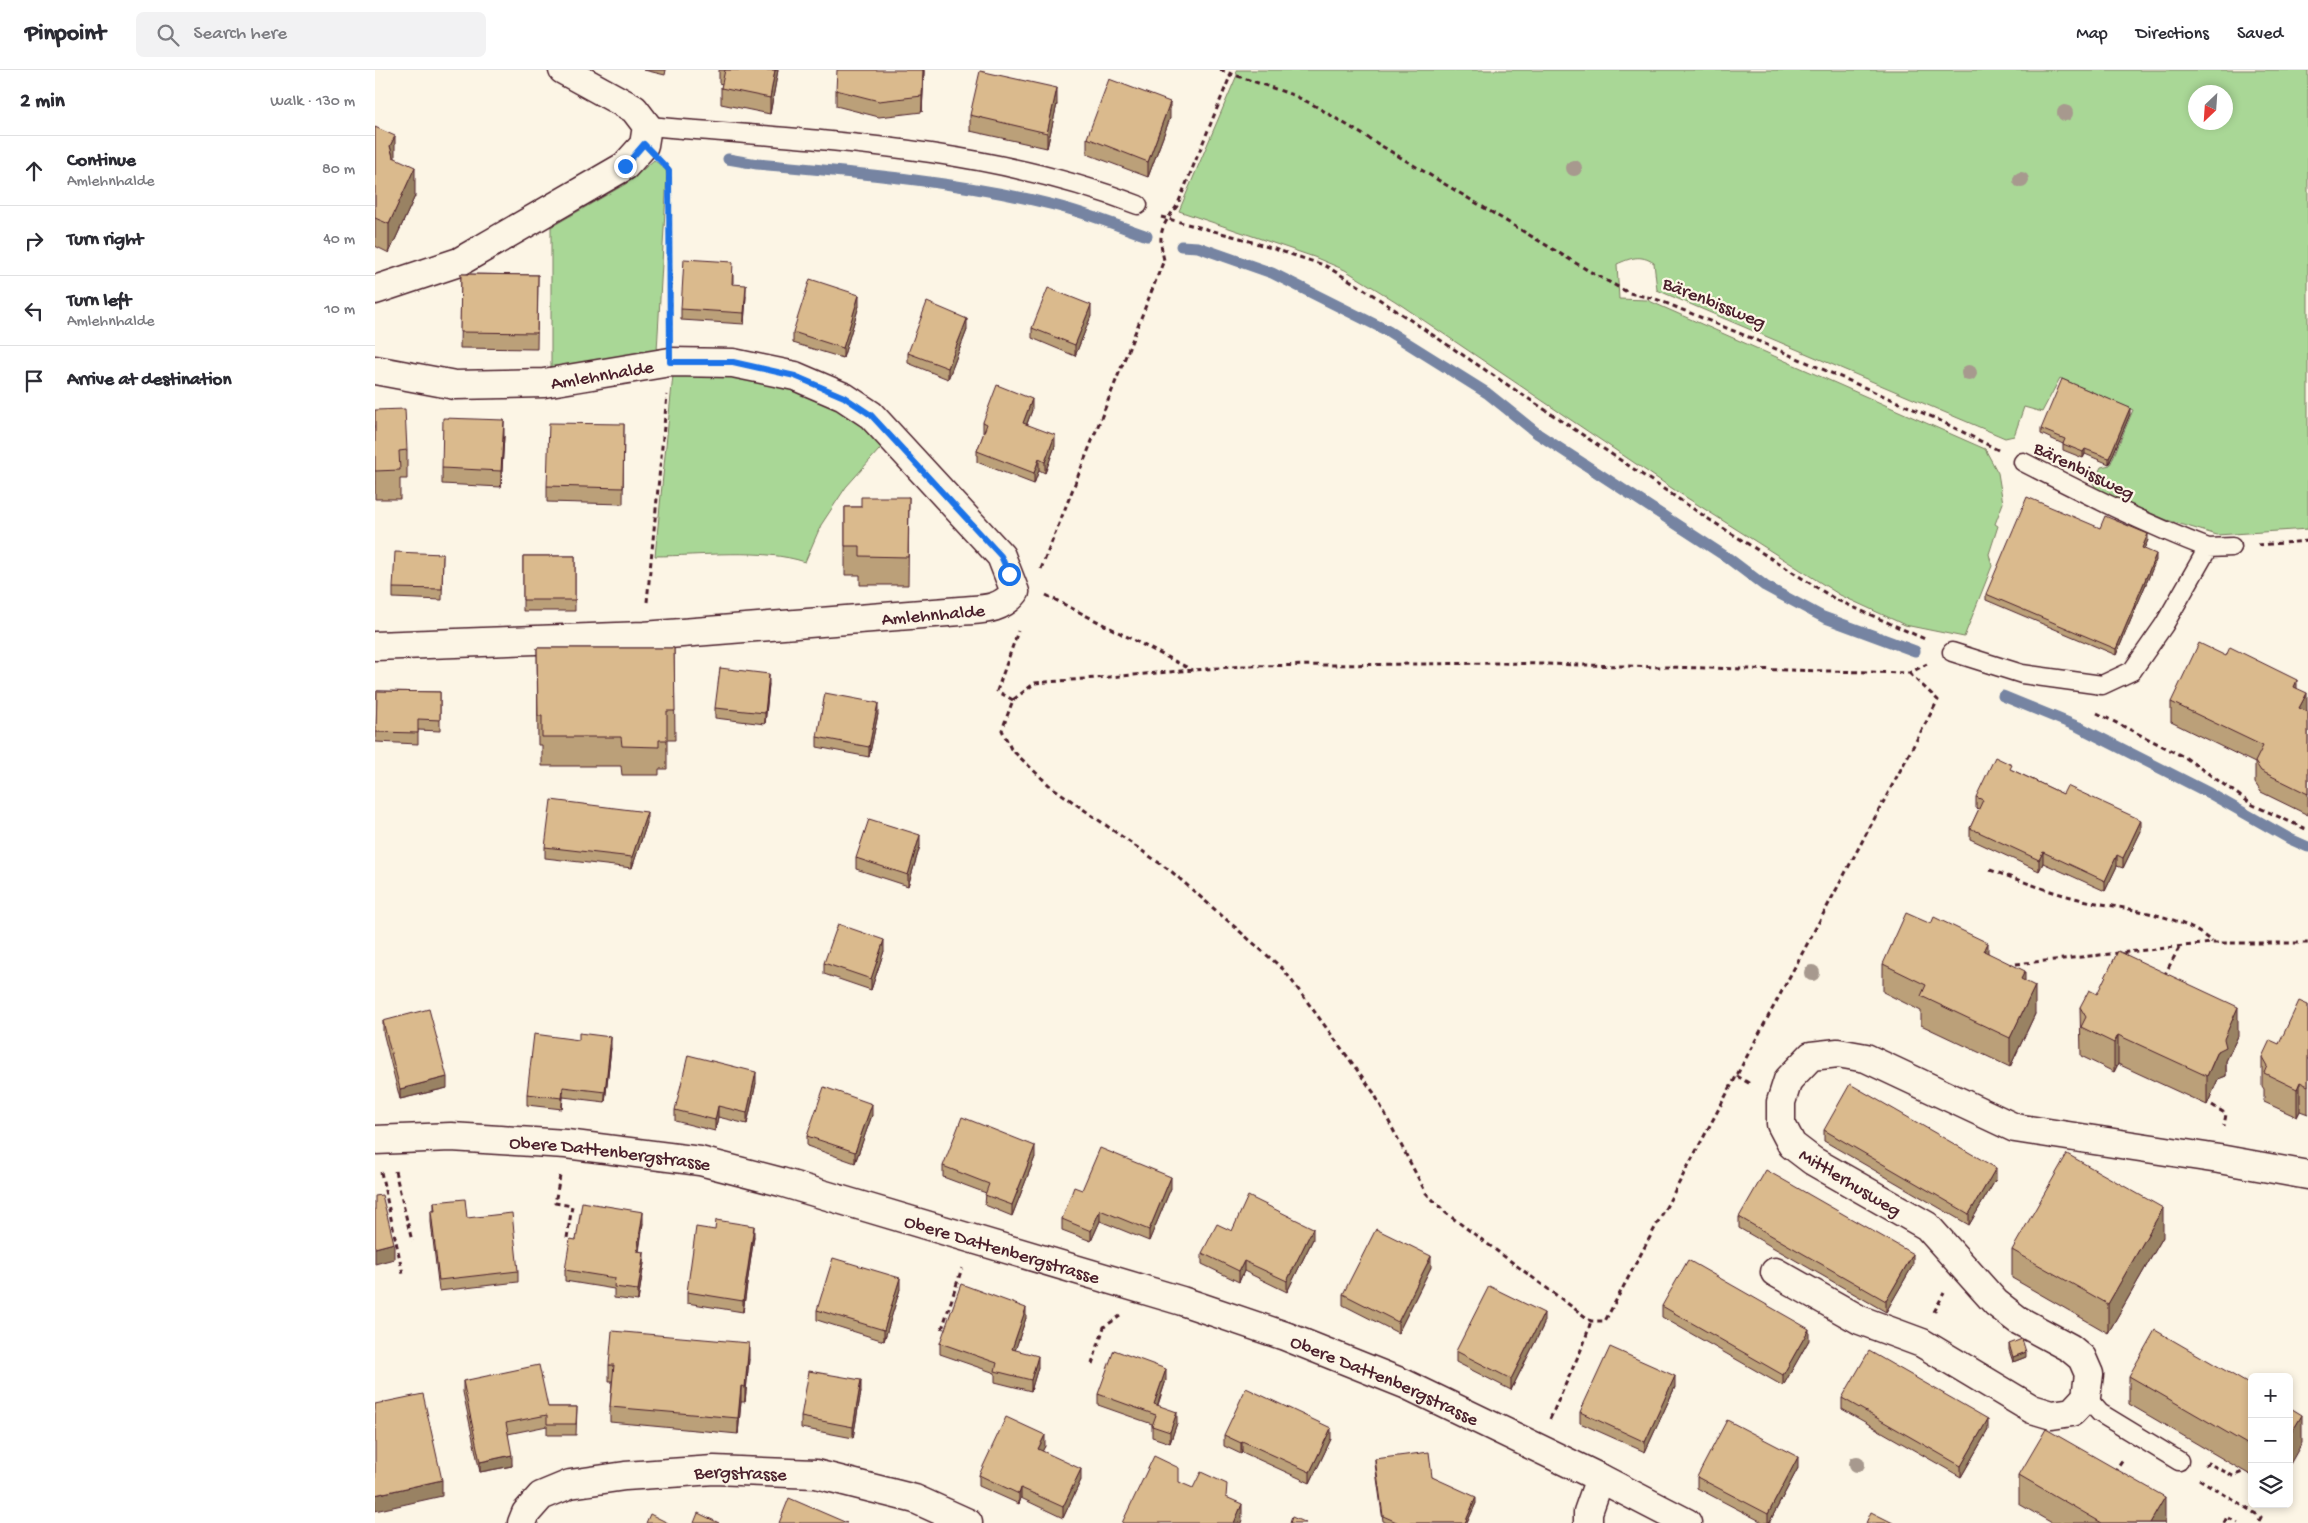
<!DOCTYPE html>
<meta charset="utf-8">
<style>
:root{--surface:#fff;--page:#f2f2f3;--text:#2b2b33;--muted:#7c7c81;--line:#e1e1e2}
body{margin:0;font-family:"Gochi Hand",sans-serif;background:var(--page);color:var(--text)}
.controls{position:absolute;right:15px;bottom:15px;display:grid;overflow:hidden;border-radius:8px;box-shadow:0 2px 8px #0003}
.controls button{width:45px;height:45px;display:grid;place-items:center;padding:0;border:0;border-bottom:1px solid var(--line);background:var(--surface);color:var(--text);font:25px sans-serif}
.compass{position:absolute;left:1813px;top:15px;width:45px;height:45px;border-radius:50%;background:var(--surface);box-shadow:0 2px 8px #0003;rotate:205deg}
.stop{position:absolute;width:15px;height:15px;margin:-11px;border:4px solid #1a73e8;border-radius:50%;background:#fff}
.stop.end{background:#1a73e8;border-color:#fff;box-shadow:0 1px 5px #0008}
.list{margin:0;padding:0;list-style:none}
h2{display:flex;justify-content:space-between;align-items:center;height:65px;margin:0;padding:0 20px;font-size:21px}
h2 small{font-size:16px;font-weight:400;color:var(--muted)}
.list li{display:grid;grid-template-columns:32px 1fr auto;gap:15px;align-items:center;box-sizing:border-box;height:70px;padding:0 20px;border-top:1px solid var(--line)}
.list b{display:block;font-size:19px;white-space:nowrap}
.list p{margin:0;font-size:16px;white-space:nowrap;color:var(--muted)}
.list em{font-size:16px;font-style:normal;color:var(--muted)}
.icon{flex:none;width:28px;height:28px;fill:none;stroke:currentColor;stroke-width:2;stroke-linecap:round;stroke-linejoin:round}
.map{position:relative;flex:none;width:1933px;height:1453px;overflow:hidden}
header{display:flex;align-items:center;gap:30px;box-sizing:border-box;height:70px;padding:0 25px;background:var(--surface);border-bottom:1px solid var(--line)}
header strong{font-size:24px}
nav{display:flex;gap:28px;margin-inline-start:auto;font-size:18px}
.search{width:350px;height:45px;background:var(--page);display:flex;align-items:center;gap:12px;box-sizing:border-box;padding:0 18px;border-radius:8px;color:var(--muted);font-size:19px}
main{display:flex}
aside{flex:1;background:var(--surface)}
.map>svg:first-child{display:block}
.green{fill:#a9d796;stroke:#7a7b60;fill-rule:evenodd}
.lines{fill:none;stroke-linecap:round;stroke-linejoin:round}
.stream{stroke:#7684a2;stroke-width:11}
.lane-casing{stroke:#4a1f2b;stroke-width:21}
.street-casing{stroke:#4a1f2b;stroke-width:31}
.path{stroke:#4a1f2b;stroke-width:3;stroke-dasharray:5 4;stroke-linecap:butt}
.lane{stroke:#fcf5e5;stroke-width:18}
.street{stroke:#fcf5e5;stroke-width:28}
.tree{fill:#a7998e}
.wall{fill:#bba079;stroke:#4a1f2b}
.shaded-wall{fill:#998263;stroke:#4a1f2b}
.building{fill:#daba8d;stroke:#4a1f2b}
.route{stroke:#1a73e8;stroke-width:6}
.labels{text-anchor:middle;stroke-width:4.5;stroke-linejoin:round;paint-order:stroke}
.street-label{font-size:19px;fill:#4a1f2b;stroke:#fcf5e5}
</style>
<header>
<strong>Pinpoint</strong>
<div class="search"><svg class="icon" aria-label="search" viewBox="0 0 24 24"><circle cx="10" cy="10" r="6"/><path d="M15 15l6 6"/></svg>Search here</div>
<nav><a>Map</a><a>Directions</a><a>Saved</a></nav>
</header>
<main>
<aside>
<h2>2 min<small>Walk · 130 m</small></h2>
<ul class="list">
<li><svg class="icon" aria-label="ahead" viewBox="0 0 24 24"><path d="M12 20V5M6 11l6-6 6 6"/></svg><div><b>Continue</b><p>Amlehnhalde</p></div><em>80 m</em></li>
<li><svg class="icon" aria-label="right" viewBox="0 0 24 24"><path d="M7 20v-9h11M14 6l5 5-5 5"/></svg><div><b>Turn right</b></div><em>40 m</em></li>
<li><svg class="icon" aria-label="left" viewBox="0 0 24 24"><path d="M17 20v-9H6M10 6l-5 5 5 5"/></svg><div><b>Turn left</b><p>Amlehnhalde</p></div><em>10 m</em></li>
<li><svg class="icon" aria-label="arrive" viewBox="0 0 24 24"><path d="M6 21V4h12l-3 4 3 4H6"/></svg><div><b>Arrive at destination</b></div></li>
</ul>
</aside>
<div class="map">
<svg width="1933" height="1453" viewBox="0 0 1933 1453">
<rect width="100%" height="100%" fill="#fcf5e5"/>
<filter id="ink" filterUnits="userSpaceOnUse"><feTurbulence type="fractalNoise" baseFrequency=".02" numOctaves="2"/><feDisplacementMap in="SourceGraphic" scale="10" xChannelSelector="R" yChannelSelector="G"/><feConvolveMatrix kernelMatrix="1 2 1 2 8 2 1 2 1" color-interpolation-filters="sRGB"/></filter>
<g filter="url(#ink)">
<!-- green -->
<path class="green" d="M861,0H1933V459L1842,465L1792,450L1722,420L1718,413L1726,397L1735,395L1758,340L1685,308L1667,342L1649,337L1639,366L1630,368L1282,220L1279,193C1265,184 1256,188 1242,194L1244,229L1272,230L1610,379L1623,403L1628,433L1620,454L1623,456L1614,484L1617,496L1589,567L1530,555L1465,525L1298,419L1020,231L970,200L939,187L804,141L862,5ZM1820,22H1850V52H1820Z
M279,90L291,99L292,106L282,281L176,300V157L254,112Z
M298,305L375,307L410,315L479,346L512,371L471,417L446,455L430,492C389,478 324,486 280,486Z"/>
<g class="lines">
<!-- stream -->
<path class="stream" d="M353,89L382,94C481,103 582,111 679,135C711,143 741,155 772,166
M806,176L823,177L897,203L1013,261L1112,323L1163,364L1353,488L1390,516L1448,547L1540,581
M1628,626L1704,657L1834,723L1915,769L1933,777"/>
<defs>
<path id="lane" d="M272,56C436,70 607,75 763,135
M1648,392C1709,423 1770,454 1833,478
M1577,582L1647,604L1727,615L1757,601L1789,555L1833,478L1857,477
M1711,1327L1725,1343L1804,1391"/>
<g id="street">
<path d="M0,220L84,192L250,96L269,75L272,56L259,39L188,0"/>
<path id="s1" d="M0,300L80,315L169,313L295,292L358,293L420,306L469,327L496,345L626,486L640,522C625,541 607,539 585,541L269,566L0,576"/>
<path id="s2" d="M0,1070L76,1067L191,1074L325,1091L406,1112L807,1231L910,1266L1030,1314L1225,1408L1312,1453"/>
<path d="M1400,1202L1485,1250L1547,1273L1657,1339L1677,1345L1697,1342L1711,1327L1714,1304L1707,1288L1695,1278L1643,1250L1621,1233L1552,1156L1438,1091L1417,1075L1406,1054V1032L1413,1010L1436,986L1463,983L1491,988L1640,1058L1844,1089L1933,1105"/>
<path id="s3" d="M147,1453L151,1443L166,1426L195,1414L250,1406L339,1400L441,1404L540,1429L593,1453"/>
<path d="M1213,1453V1442L1225,1408"/>
</g>
</defs>
<!-- lane casing -->
<use href="#lane" class="lane-casing"/>
<!-- street casing -->
<use href="#street" class="street-casing"/>
<!-- path -->
<path class="path" d="M845,0L918,25L937,34L1214,201L1254,223L1281,229L1376,268L1564,350L1625,381
M292,98L294,100L295,261
M786,147L865,168L949,195L986,217L1332,448L1460,529L1552,570
M1883,475L1933,471
M666,499L789,190C783,164 785,158 802,136L856,4
M671,525L817,600
M272,532L292,325
M1534,603L1563,630L1230,1251H1216L1071,1143L1051,1123L999,1023L909,900L797,802L674,715L636,679L627,660L638,630L660,613L868,596L1127,593L1534,603L1552,594
M638,630L622,621L643,561
M1722,643L1811,688L1878,735L1933,760
M1615,800C1642,809 1669,820 1696,827C1742,840 1799,839 1837,872
M1632,895L1837,873H1933
M1789,906L1805,876
M1362,1006L1377,1015
M1837,1035L1851,1044L1849,1056
M20,1101L37,1171
M6,1102L28,1204
M185,1106L180,1133L197,1136L192,1168
M1559,1242L1569,1223
M567,1259L587,1198
M717,1294L729,1257L745,1246
M1175,1349L1209,1273L1216,1251
M1830,1395L1833,1393L1858,1406L1870,1401
M1739,1402L1748,1389
M1824,1409L1886,1447L1883,1453
M1849,1453L1852,1447L1863,1453"/>
<!-- lane -->
<use href="#lane" class="lane"/>
<!-- street -->
<use href="#street" class="street"/>
</g>
<!-- trees -->
<g class="tree">
<circle cx="1690" cy="43" r="8"/>
<circle cx="1199" cy="98" r="8"/>
<circle cx="1646" cy="110" r="8"/>
<circle cx="1594" cy="303" r="8"/>
<circle cx="1437" cy="903" r="8"/>
<circle cx="1482" cy="1394" r="8"/>
</g>
<!-- wall -->
<path class="wall" d="M269,0H291L290,5Z
M344,0H403L395,44L346,34V18L347,14L344,13Z
M549,0L547,42L504,47L461,36V20Z
M682,34L672,78L595,61V45Z
M795,48L773,107L712,84V68Z
M0,57L20,88L40,126L14,183L0,176Z
M358,203V214L371,226L369,254L306,250V239Z
M86,204L163,205L162,279L85,278Z
M484,236L468,288L418,273V262Z
M716,246L700,286L657,268V258Z
M592,260L573,309L533,293V283Z
M0,340L32,380V409H25V429H0Z
M657,340L652,354L680,376L670,403L664,400L659,414L602,392V381L609,363H608V352Z
M1755,344L1734,394L1710,384L1708,388L1688,380V374L1666,364V359Z
M249,354L248,434L172,432V416Z
M129,366L126,417L67,414V398Z
M534,427L533,515H485V505H470V437H486Z
M1725,458L1773,470L1769,479L1781,490L1741,585L1611,530V524Z
M68,484L67,530L18,528V518Z
M148,486H200V541H148Z
M162,578H299L300,670H292V699H284V705H247L246,696H167V675H163Z
M394,614L390,654L340,648V638Z
M1922,618L1932,641L1933,642V745L1886,722L1880,713V693L1796,652V632Z
M2,621L65,622V661L43,660V674L1,672Z
M503,644L494,687L442,677V667Z
M1637,700L1766,761L1748,798L1742,796L1730,821L1668,793L1664,801L1595,769V758L1604,739L1601,738V727Z
M272,753L257,798L170,788V777Z
M545,776L533,816L481,799V788Z
M509,881L496,920L449,904V893Z
M1613,883L1650,911L1660,944L1635,997L1546,955V941L1508,922V894Z
M1722,924L1863,966L1851,991V1006L1843,1009L1832,1035L1743,994L1739,1002L1706,986L1705,937Z
M1933,935V1044L1925,1041L1922,1047L1889,1032V1019L1887,1016V987L1904,974Z
M8,951L72,1018L25,1029L8,962Z
M236,978L230,1032L188,1027L187,1039L152,1035V1024Z
M381,1013L372,1054L343,1047L340,1061L300,1051V1040Z
M497,1045L480,1093L432,1076V1066Z
M1449,1060L1621,1109L1594,1155L1449,1071Z
M660,1087L637,1146L610,1135L611,1123L568,1107V1096Z
M796,1118L774,1171L725,1151L716,1171L687,1160V1149L707,1120Z
M59,1132L92,1148L143,1201V1212L64,1221L56,1152V1141H59Z
M1364,1147L1538,1195L1511,1242L1364,1158Z
M268,1153L264,1182L269,1193L263,1231L239,1228V1219L190,1211V1200L201,1170Z
M857,1161L938,1169L912,1222L869,1201L864,1212L827,1194V1183Z
M379,1166L368,1242L312,1233V1222Z
M1788,1167L1733,1263L1637,1208V1180Z
M1056,1197L1023,1263L968,1235V1224Z
M525,1219L509,1271L442,1250V1240Z
M1287,1236L1434,1270L1408,1316L1287,1247Z
M651,1248L640,1280L663,1297L656,1321L620,1312V1303L565,1284V1273Z
M1169,1254L1136,1320L1081,1292V1281Z
M1634,1274L1651,1287L1638,1292L1634,1280Z
M374,1289L370,1332H366L363,1364L235,1352V1337L237,1311H234V1295Z
M1754,1306L1877,1316V1406L1754,1334Z
M791,1310L783,1335L802,1353L795,1373L777,1367V1354L723,1335V1324Z
M88,1311L173,1337H202L201,1365H172V1356L133,1364L137,1396L105,1402L88,1322Z
M1300,1317L1270,1382L1205,1353V1342Z
M486,1321L478,1368L426,1358V1347Z
M1467,1328L1613,1360L1586,1407L1467,1339Z
M849,1365L956,1369L935,1413L867,1382L866,1384L849,1376Z
M670,1376L667,1381L706,1410L688,1448L646,1428L644,1434L604,1416V1405Z
M1000,1389L1057,1407L1101,1433L1092,1453H1012L1008,1451L1000,1394Z
M1423,1398L1394,1453H1389L1322,1418V1407Z
M1644,1405L1790,1453H1677L1644,1434Z"/>
<!-- shaded-wall -->
<path class="shaded-wall" d="M400,0H403L395,44V28Z
M548,0H549V4L547,42V26Z
M682,18V34L672,78V63Z
M795,32V48L773,107V92Z
M20,66V94L15,76Z
M40,97V126L14,183V154Z
M371,215V226L369,254V243Z
M484,225V236L468,288V278Z
M716,235V246L700,286V275Z
M592,249V260L573,309V298Z
M657,329V340L648,364V353Z
M1755,338V344L1734,394V388Z
M129,350V366L126,417V401Z
M680,365V376L670,403V392Z
M1710,379V384L1708,388V382Z
M664,389V400L659,414V403Z
M1773,464V470L1767,484V478Z
M1781,484V490L1741,585V579Z
M394,604V614L390,654V643Z
M1922,610V630L1919,617Z
M1932,623V643L1924,638Z
M503,633V644L494,687V677Z
M272,742V753L257,798V787Z
M1766,750V761L1748,798V788Z
M545,765V776L533,816V805Z
M1668,782V793L1664,801V790Z
M1742,785V796L1730,821V811Z
M509,870V881L496,920V909Z
M1613,873V901L1609,881Z
M1650,901V929L1646,909Z
M1660,916V944L1635,997V968Z
M1863,937V966L1851,991V1006L1843,1009L1832,1035V1006Z
M1743,965V994L1739,1002V973Z
M236,967V978L230,1032V1022Z
M381,1002V1013L372,1054V1043Z
M72,1007V1018L25,1029V1019Z
M1925,1012V1041L1922,1047V1019Z
M188,1017V1027L187,1039V1028Z
M497,1034V1045L480,1093V1082Z
M343,1036V1047L340,1061V1050Z
M660,1076V1087L637,1146V1135Z
M1621,1098V1109L1594,1155V1144Z
M796,1107V1118L774,1171V1160Z
M1788,1138V1167L1733,1263V1234Z
M725,1140V1151L716,1171V1161Z
M268,1142V1153L262,1192V1181Z
M379,1156V1166L368,1242V1231Z
M938,1158V1169L912,1222V1211Z
M19,1173V1189L0,1194V1178Z
M269,1182V1193L263,1231V1220Z
M1538,1184V1195L1511,1242V1231Z
M1056,1186V1197L1023,1263V1252Z
M869,1191V1201L864,1212V1201Z
M525,1208V1219L509,1271V1260Z
M651,1238V1248L637,1290V1279Z
M1169,1243V1254L1136,1320V1309Z
M1434,1259V1270L1408,1316V1305Z
M374,1273V1289L370,1332V1317Z
M1651,1282V1287L1638,1292V1287Z
M663,1286V1297L656,1321V1310Z
M791,1299V1310L779,1345V1334Z
M1300,1306V1317L1270,1382V1372Z
M486,1310V1321L478,1368V1357Z
M366,1316V1332L363,1364V1348Z
M802,1342V1353L795,1373V1362Z
M1927,1345V1373L1914,1396V1367Z
M1613,1349V1360L1586,1407V1396Z
M956,1358V1369L935,1413V1402Z
M670,1365V1376L663,1390V1379Z
M867,1371V1382L866,1384V1373Z
M137,1385V1396L105,1402V1392Z
M1423,1387V1398L1394,1453H1393V1444Z
M706,1399V1410L688,1448V1437Z
M67,1410V1426L0,1441V1425Z
M646,1418V1428L644,1434V1424Z
M1101,1427V1433L1092,1453H1090Z
M1790,1427V1453H1775Z
M867,1434V1450L866,1453H859Z"/>
<!-- building -->
<path class="building" d="M350,0H400L395,28L346,18Z
M462,0H548L547,26L504,31L461,20Z
M605,1L682,18L672,63L595,45Z
M734,9L795,32L773,92L712,68Z
M0,57L20,66L15,76L18,87L40,97L14,154L0,148Z
M309,189L358,192L357,214L371,215L369,243L306,239Z
M86,204L163,205L162,263L85,262Z
M435,209L484,225L468,278L418,262Z
M673,218L716,235L700,275L657,258Z
M552,232L592,249L573,298L533,283Z
M1687,309L1755,338L1734,388L1710,379L1708,382L1688,374L1690,369L1666,359Z
M622,315L657,329L648,353L680,365L670,392L664,389L659,403L602,381L612,354L608,352Z
M30,339L32,380L24,381L25,400L0,401V340Z
M68,348L129,350L126,401L67,398Z
M174,353L249,354L248,418L172,416Z
M486,427H534L533,487L485,486V476H470V437H486Z
M1652,427L1725,458L1730,446L1773,464L1767,478L1781,484L1741,579L1611,524Z
M20,482L68,484L67,519L18,518Z
M148,486H200V530H148Z
M1824,573L1851,586L1855,577L1922,610L1919,617L1932,623L1924,638L1933,642V724L1886,701L1880,692L1888,676L1796,632Z
M162,578H299L300,641H292V670H284V677L247,676L246,667H167V646H163Z
M345,598L394,604L390,643L340,638Z
M2,621L65,622V650L43,649V663L1,662Z
M450,623L503,633L494,677L442,667Z
M1620,687L1637,695L1635,699L1688,724L1692,716L1766,750L1748,788L1742,785L1730,811L1668,782L1664,790L1595,758L1608,730L1601,727Z
M176,730L272,742L257,787L170,777Z
M494,749L545,765L533,805L481,788Z
M1531,843L1556,854L1559,847L1613,873L1609,881L1650,901L1646,909L1660,916L1635,968L1546,926L1551,915L1508,894Z
M463,854L509,870L496,909L449,893Z
M1743,881L1863,937L1849,969L1851,977L1843,981L1832,1006L1743,965L1739,973L1706,957L1711,947L1705,937L1714,920L1722,924Z
M1924,931L1933,935V1016L1925,1012L1922,1019L1889,1003L1892,996L1887,987L1895,970L1904,974Z
M54,939L72,1007L25,1019L8,951Z
M204,963L236,967L230,1022L188,1017L187,1028L152,1024L159,964L204,970Z
M313,985L381,1002L372,1043L343,1036L340,1050L300,1040Z
M1475,1014L1621,1098L1594,1144L1449,1060Z
M449,1017L497,1034L480,1082L432,1066Z
M587,1047L660,1076L637,1135L610,1125L614,1114L568,1096Z
M725,1078L796,1107L774,1160L725,1140L716,1161L687,1149L699,1117L707,1120Z
M1692,1084L1788,1138L1733,1234L1637,1180Z
M1391,1100L1538,1184L1511,1231L1364,1147Z
M7,1125L19,1173L0,1178V1126Z
M873,1126L938,1158L912,1211L869,1191L864,1201L827,1183L842,1154L857,1161Z
M90,1129L92,1148L137,1143L143,1201L64,1210L56,1141H60L59,1132Z
M207,1132L268,1142L262,1181L269,1182L263,1220L239,1217L240,1208L190,1200L195,1169L201,1170Z
M341,1150L379,1156L368,1231L312,1222L321,1157L340,1160Z
M1001,1159L1056,1186L1023,1252L968,1224Z
M458,1188L525,1208L509,1260L442,1240Z
M1313,1190L1434,1259L1408,1305L1287,1236Z
M586,1214L651,1238L637,1279L663,1286L656,1310L620,1301L622,1293L565,1273Z
M1114,1216L1169,1243L1136,1309L1081,1281Z
M1780,1260L1877,1316V1377L1754,1306Z
M237,1261L374,1273L370,1317L366,1316L363,1348L235,1337L239,1295H234Z
M1647,1269L1651,1282L1638,1287L1634,1274Z
M1235,1277L1300,1306L1270,1372L1205,1342Z
M739,1280L791,1299L779,1334L802,1342L795,1362L777,1356L781,1345L723,1324Z
M1494,1281L1613,1349L1586,1396L1467,1328Z
M164,1295L173,1337H202L201,1354H172V1345L131,1353L137,1385L105,1392L88,1311Z
M434,1301L486,1310L478,1357L426,1347Z
M871,1318L956,1358L935,1402L867,1371L866,1373L849,1365Z
M48,1324L67,1410L0,1425V1334Z
M1914,1337L1927,1345L1914,1367Z
M631,1347L670,1365L663,1379L706,1399L688,1437L646,1418L644,1424L604,1405Z
M1352,1350L1423,1387L1393,1444L1322,1407Z
M1671,1359L1790,1427L1775,1453H1727L1644,1405Z
M1054,1382L1057,1407L1101,1427L1090,1453H1024L1008,1446L1000,1389Z
M779,1386L804,1398V1412L818,1418L826,1402L852,1414L851,1427L867,1434L859,1453H747Z
M414,1428L472,1453H404Z
M1496,1442L1518,1453H1491Z
M323,1443L344,1453H319Z
M275,1444L293,1453H271Z
M917,1447L931,1453H915Z"/>
</g>
<g class="lines" filter="url(#ink)">
<!-- route -->
<path class="route" d="M250,96L269,74L294,100L295,292H358L420,306L469,327L496,345L626,486L634,504"/>
</g>
<g class="labels">
<!-- street labels -->
<g class="street-label">
<text transform="translate(1340 231) rotate(22)" y="7">Bärenbissweg</text>
<text dy="7" stroke="none"><textPath href="#s1" startOffset="229">Amlehnhalde</textPath></text>
<text transform="translate(1710 399) rotate(26)" y="7">Bärenbissweg</text>
<text transform="translate(558 543) rotate(-5)" y="7">Amlehnhalde</text>
<text dy="7" stroke="none"><textPath href="#s2" startOffset="236">Obere Dattenbergstrasse</textPath></text>
<text transform="translate(1476 1111) rotate(31)" y="7">Mittlerhusweg</text>
<text dy="7" stroke="none"><textPath href="#s2" startOffset="641">Obere Dattenbergstrasse</textPath></text>
<text dy="7" stroke="none"><textPath href="#s2" startOffset="1046">Obere Dattenbergstrasse</textPath></text>
<text dy="7" stroke="none"><textPath href="#s3" startOffset="236">Bergstrasse</textPath></text>
</g>
</g>
</svg>
<div class="controls">
<button>+</button>
<button>−</button>
<button><svg class="icon" aria-label="layers" viewBox="0 0 24 24"><path d="M12 4l9 5-9 5-9-5zM3 14l9 5 9-5"/></svg></button>
</div>
<svg class="compass" viewBox="-18 -18 36 36"><path d="M0-13l5 13h-10z" fill="#e53935"/><path d="M0 13l5-13h-10z" fill="#7c7c81"/></svg>
<div class="stop" style="left:634px;top:504px"></div>
<div class="stop end" style="left:250px;top:96px"></div>
</div>
</main>
